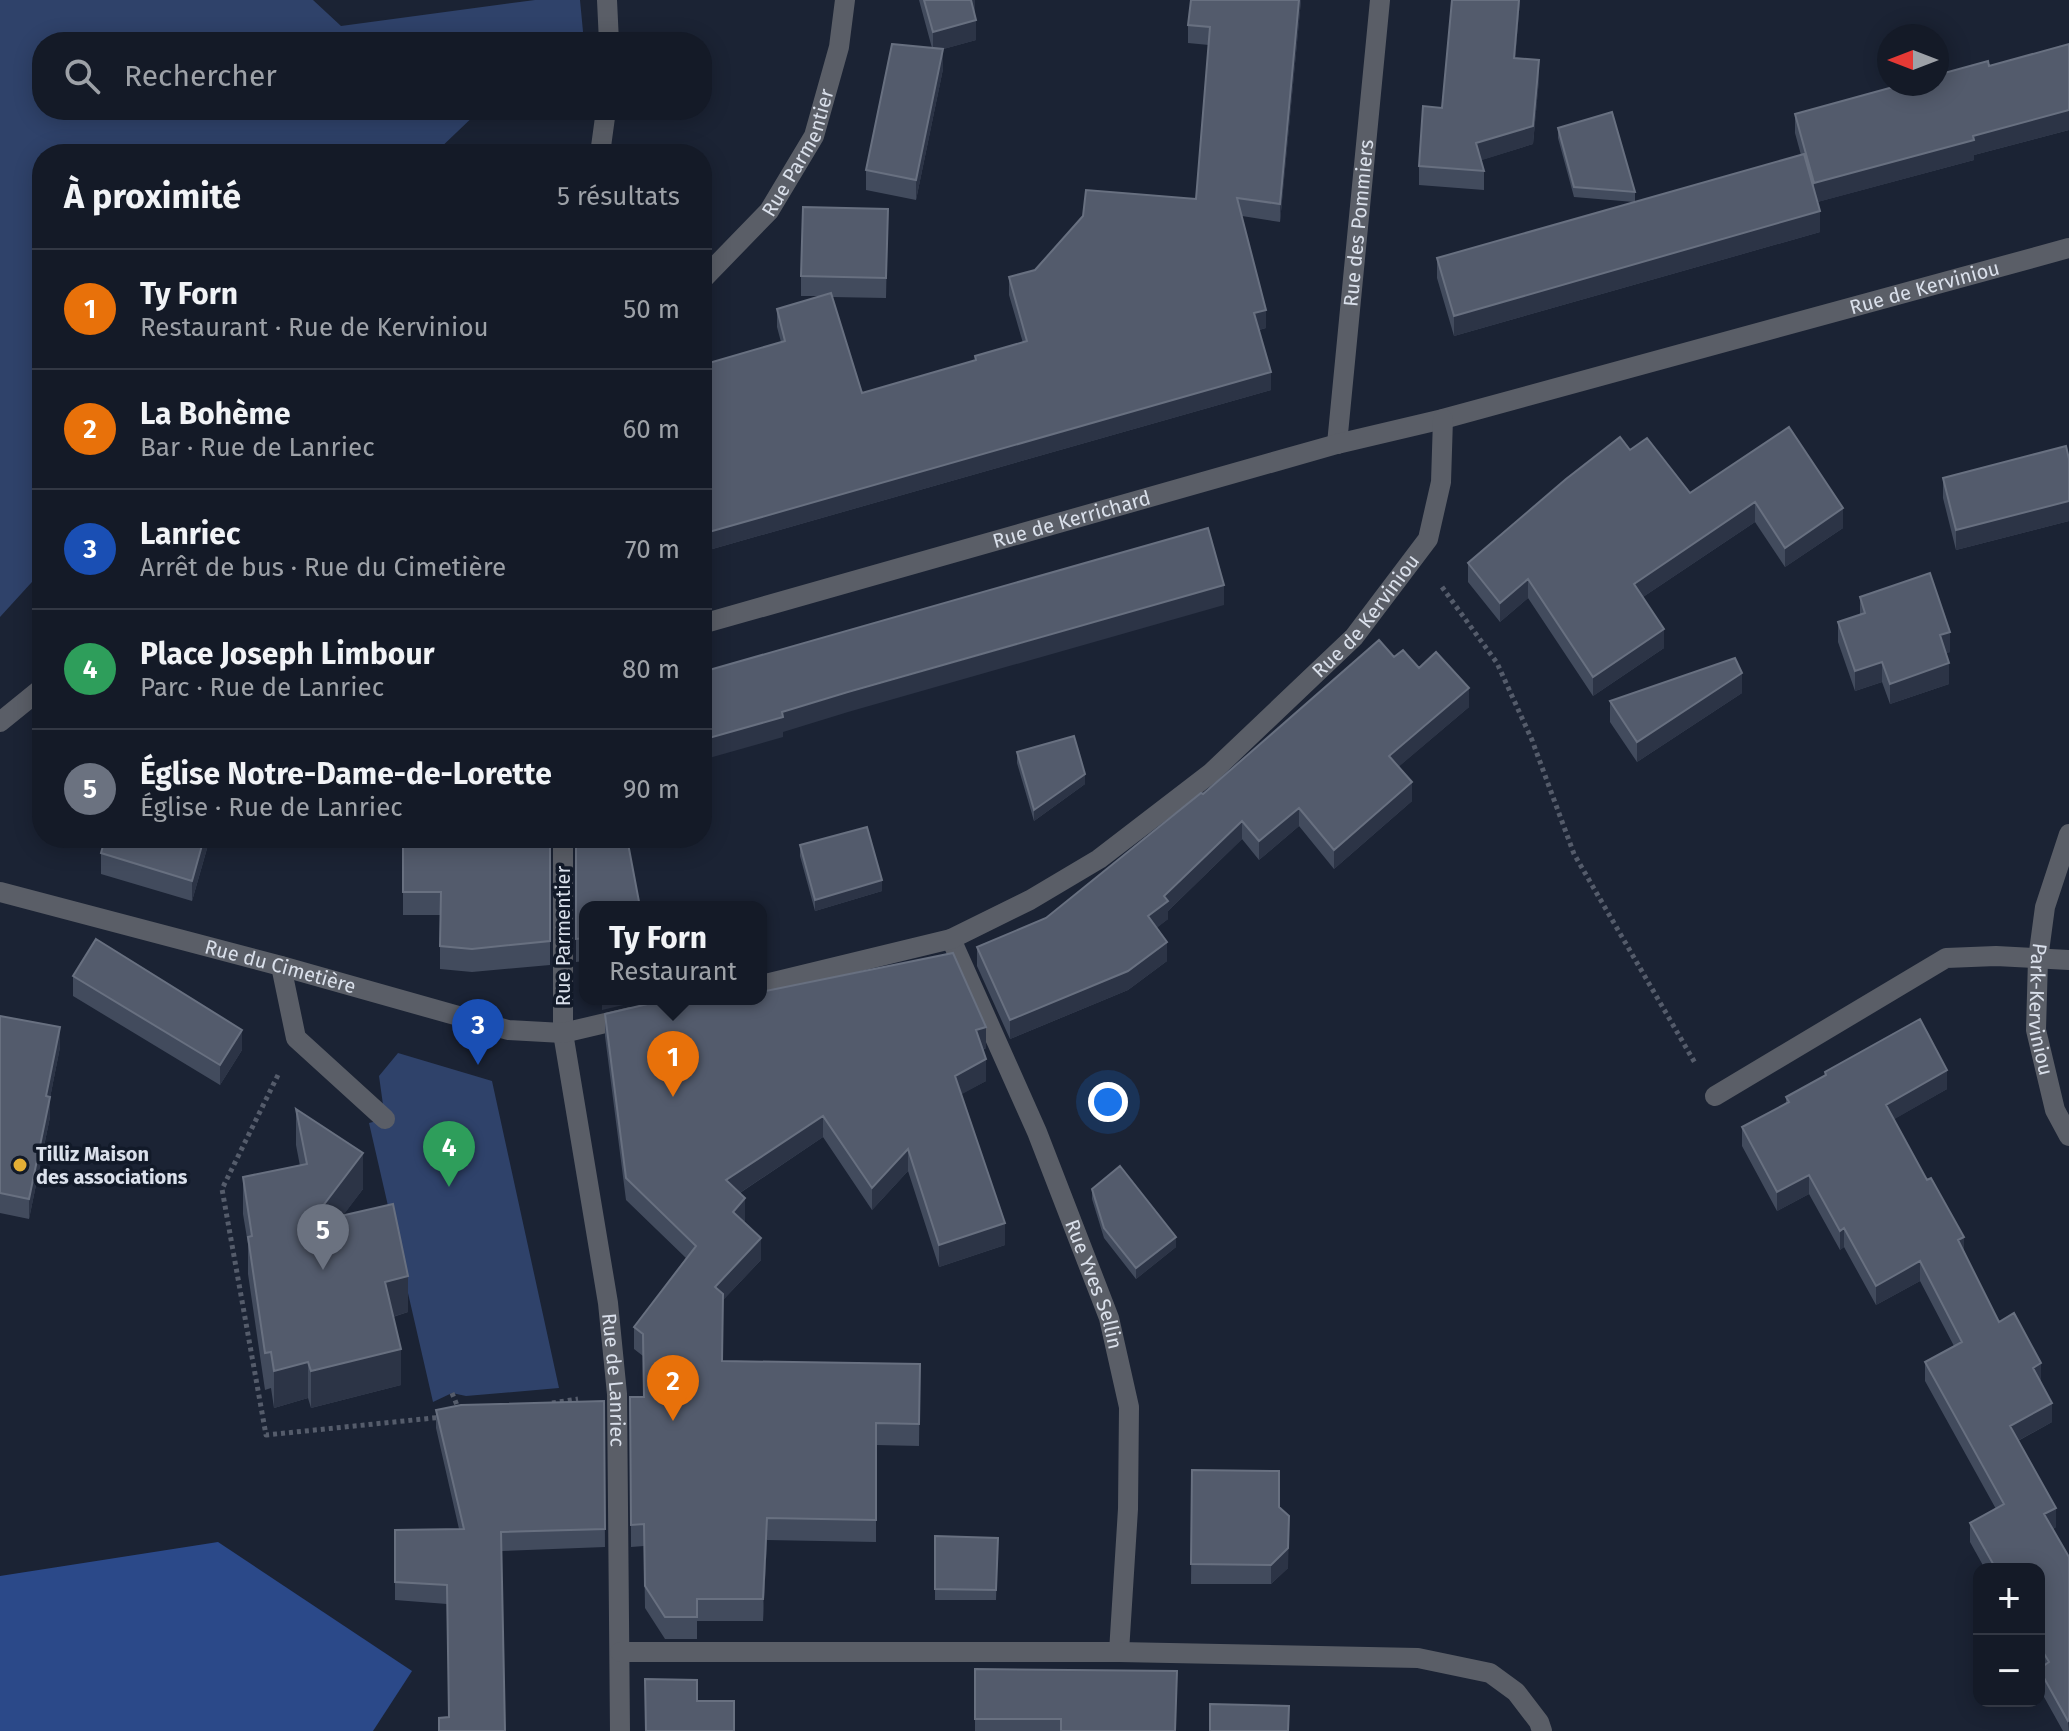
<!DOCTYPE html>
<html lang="fr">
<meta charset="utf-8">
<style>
:root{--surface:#141a27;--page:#1d232f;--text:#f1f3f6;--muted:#9da1a7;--line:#333844;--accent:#7c3aed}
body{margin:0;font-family:"Fira Sans",sans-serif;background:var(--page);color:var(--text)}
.controls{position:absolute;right:24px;bottom:24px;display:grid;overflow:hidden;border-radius:16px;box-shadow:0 4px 20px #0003}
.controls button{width:72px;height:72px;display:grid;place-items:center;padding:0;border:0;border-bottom:2px solid var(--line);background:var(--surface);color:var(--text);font:40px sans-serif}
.compass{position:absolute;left:1877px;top:24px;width:72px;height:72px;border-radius:50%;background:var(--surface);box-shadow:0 4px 20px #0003;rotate:270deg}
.you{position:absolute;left:1108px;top:1102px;width:28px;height:28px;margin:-20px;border:6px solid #fff;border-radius:50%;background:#1a73e8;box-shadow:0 0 0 12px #1a73e833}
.badge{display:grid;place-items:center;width:52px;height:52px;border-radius:50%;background:var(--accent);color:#fff;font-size:26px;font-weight:700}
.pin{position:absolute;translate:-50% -66px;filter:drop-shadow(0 2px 4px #0008)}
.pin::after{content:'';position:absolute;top:42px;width:28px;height:24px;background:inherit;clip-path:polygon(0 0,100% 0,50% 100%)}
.popup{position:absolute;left:579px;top:901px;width:188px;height:104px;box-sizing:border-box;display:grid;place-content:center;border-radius:16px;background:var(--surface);filter:drop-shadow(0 2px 6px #0005);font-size:26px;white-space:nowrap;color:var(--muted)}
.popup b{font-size:30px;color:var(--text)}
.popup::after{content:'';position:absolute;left:50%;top:100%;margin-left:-16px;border:16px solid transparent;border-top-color:var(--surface)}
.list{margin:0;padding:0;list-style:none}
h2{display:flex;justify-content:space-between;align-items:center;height:104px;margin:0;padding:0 32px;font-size:34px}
h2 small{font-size:26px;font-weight:400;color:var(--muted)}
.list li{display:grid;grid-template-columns:52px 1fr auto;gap:24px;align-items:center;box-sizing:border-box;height:120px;padding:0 32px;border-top:2px solid var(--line)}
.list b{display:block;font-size:30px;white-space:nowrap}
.list p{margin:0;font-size:26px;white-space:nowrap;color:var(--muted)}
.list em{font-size:26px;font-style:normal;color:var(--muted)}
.icon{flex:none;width:44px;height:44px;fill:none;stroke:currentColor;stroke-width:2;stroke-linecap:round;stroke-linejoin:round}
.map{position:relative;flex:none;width:2069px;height:1731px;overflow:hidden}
.search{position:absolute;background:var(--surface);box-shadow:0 4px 20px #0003;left:32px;top:32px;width:680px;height:88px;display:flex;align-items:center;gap:20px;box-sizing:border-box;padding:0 28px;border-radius:32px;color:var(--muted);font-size:30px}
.panel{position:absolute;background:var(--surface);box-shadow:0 4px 20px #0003;left:32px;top:144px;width:680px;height:704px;border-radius:32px}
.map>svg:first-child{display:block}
.green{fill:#2f426a}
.forest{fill:#2b4989}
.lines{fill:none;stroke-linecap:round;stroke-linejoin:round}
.path{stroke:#555c6b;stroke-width:5;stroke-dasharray:4 4;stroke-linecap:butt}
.lane{stroke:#5a5e67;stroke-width:20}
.street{stroke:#5a5e67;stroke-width:20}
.wall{fill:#424b5d}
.shaded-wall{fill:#2c3446}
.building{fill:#535b6c;stroke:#687080;stroke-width:2}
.poi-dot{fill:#e3ae35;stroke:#121a29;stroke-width:3}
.labels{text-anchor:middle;stroke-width:7;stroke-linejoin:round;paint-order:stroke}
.street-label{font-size:20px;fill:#dae0eb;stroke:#121a29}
.poi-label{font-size:20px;font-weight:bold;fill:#dae0eb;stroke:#121a29;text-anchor:start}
</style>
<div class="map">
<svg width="2069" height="1731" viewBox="0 0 2069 1731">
<rect width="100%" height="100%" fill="#1b2334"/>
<!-- green -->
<path class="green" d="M0,0H313L341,26L535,0H580L584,42H42V110H480L434,154H42V571L0,617Z
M398,1053L492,1081L559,1388L466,1396L452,1393L433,1402L369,1123L385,1119L379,1076Z"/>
<!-- forest -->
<path class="forest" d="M218,1542L412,1671L373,1731H0V1576Z"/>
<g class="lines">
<!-- path -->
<path class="path" d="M1442,587L1497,663L1532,740L1574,854L1695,1063
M278,1075L222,1189L266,1435L443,1417
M452,1393L459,1410
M552,1403L578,1399"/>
<!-- lane -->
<path class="lane" d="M281,966L296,1038L385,1119"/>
<!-- street -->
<g class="street">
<path d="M607,0L609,42"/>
<path d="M600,154L606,110"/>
<path id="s1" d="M702,280L769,211L814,136L839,47L845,0"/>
<path id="s2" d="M1337,444L1380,0"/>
<path id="s3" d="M702,624L1337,444L1443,419L2069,248"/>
<path d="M0,722L42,688"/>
<path id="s4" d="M2069,834L2045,907L2038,959L2036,1030L2055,1110L2069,1136"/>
<path id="s5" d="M563,838V1033L608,1303L617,1394L620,1731"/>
<path id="s6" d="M0,892L281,966L508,1030L563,1033L631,1017"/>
<path id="s7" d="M951,939L1037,1132L1109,1318L1129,1407L1128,1509L1119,1652"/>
<path id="s8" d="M761,985L951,939L1030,900L1099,859L1211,773L1354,637L1428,539L1441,482L1443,419"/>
<path d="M662,1009L705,999"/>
<path d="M1715,1096L1946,958L1996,956L2069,960"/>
<path d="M620,1652H1119L1418,1658L1490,1673L1516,1692L1539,1722L1542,1731"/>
</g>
</g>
<!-- wall -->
<path class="wall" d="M919,0H975V12L974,13L976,40L943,49V69L916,200L866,190V170L932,48Z
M1191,0H1301L1280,222L1242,216L1266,328L1259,330L1271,390L702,552V365L781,342L777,327V309L820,296H801V276L888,209L886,298L832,297L862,393L975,360V356L1023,343L1009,295V277L1035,270L1196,199L1209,45L1188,43V25Z
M1452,0H1520L1515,58L1539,79L1533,144L1481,160L1484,171V190L1419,185V166L1442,108Z
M2069,44V130L1974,155V160L1817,202L1820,232L1454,336L1437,278V258L1634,202L1574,197L1558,138V128L1635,192V202L1801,155L1795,133V114L1989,66Z
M1789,427L1843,528L1785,567L1755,522L1643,597L1664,648L1593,696L1528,598L1500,622L1468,582V563L1630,450L1690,493Z
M2069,459V521L1956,550L1943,498V478Z
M1860,597L1950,652L1946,653L1949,684L1890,704L1882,682L1855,691L1838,642V622L1860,615Z
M1394,657L1419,668L1469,707L1398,767L1412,801L1334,869L1299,826L1259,860L1242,839L1168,911V919L1156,928L1167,961L1128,990L1010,1039L977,966V947L1046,918L1203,794Z
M1742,693L1637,762L1610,722V701Z
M1017,752L1085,784L1034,821L1017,763Z
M210,838L192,901L101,874V853Z
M403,838H550V965L472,972L440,969V915H403Z
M576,838L585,907V961L576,962Z
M800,845L882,891L815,911L800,856Z
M73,976L242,1050L220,1085L73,996Z
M685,1003L986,1048L983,1050L986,1081L961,1094L1005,1245L939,1267L908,1171L872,1210L823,1137L740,1193L745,1220L744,1222L761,1260L723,1300L722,1361L920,1364L919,1446L876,1445V1542L767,1540L763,1621H697V1639H665L645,1608L644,1546L631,1547L630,1397H644L643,1356L634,1349V1327L686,1258L626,1200L605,1036V1014Z
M0,1016L60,1047L50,1098V1117L29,1219L0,1213Z
M1825,1072L1947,1089L1894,1119L1964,1251L1999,1322L2041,1382L2052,1422L2018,1441L2056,1527L2053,1529L2069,1731H2063L2039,1688V1668L2040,1667L2039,1665V1569H1985L1970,1542V1523L1996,1509L1925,1381V1362L1954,1346L1920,1281L1876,1305L1844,1247L1840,1250L1809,1194L1777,1211L1742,1146V1127L1786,1104V1097L1825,1076Z
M296,1109L363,1189L343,1215L408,1312L393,1317L401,1385L311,1408L308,1398L274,1408L271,1388L265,1390L248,1274V1244L243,1214V1177L300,1166L296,1145Z
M1092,1189L1176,1247L1136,1279L1104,1238L1092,1199Z
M604,1401L605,1547L501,1551L449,1717L447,1604L395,1600V1530L459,1529L436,1428V1410Z
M1192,1470L1279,1507L1288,1568L1271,1584H1191Z
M935,1536L998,1538L996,1600H935Z
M975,1669L1176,1731H975Z"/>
<!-- shaded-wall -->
<path class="shaded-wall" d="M969,0H975V12L969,14Z
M1299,0H1301L1280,222V204Z
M1519,0H1520L1514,77V58Z
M976,20V40L933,52V32Z
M943,49V69L916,200V180Z
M1539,60V79L1533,144L1476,162V143Z
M2069,110V130L1974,155V160L1814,203V183L1973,136Z
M1820,211V232L1454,336V316Z
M1266,310V328L1254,331V313Z
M1271,372V390L702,552V534Z
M2069,501V521L1956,550V530Z
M1755,502V522L1634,603V584Z
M1843,508V528L1785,567V548Z
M1528,579V598L1500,622V603Z
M1224,585V605L848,712L783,732V737L702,760V740L782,712Z
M1664,629V648L1593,696V677Z
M1950,632V652L1940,655V635Z
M1882,662V682L1855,691V671Z
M1949,663V684L1890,704V684Z
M1742,673V693L1637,762V742Z
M1469,688V707L1389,775V756Z
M1085,774V784L1034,821V810Z
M1412,782V801L1334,869V850Z
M1299,808V826L1259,860V841Z
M1242,821V839L1168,911V919L1148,935V916L1164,896Z
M204,838H210L192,901V881Z
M882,880V891L815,911V900Z
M1167,942V961L1128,990L1010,1039V1020Z
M602,999H649L602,1010Z
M60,1027V1047L50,1098V1117L29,1219V1199L46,1096Z
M986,1027V1048L976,1052V1030Z
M242,1030V1050L220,1085V1065Z
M986,1059V1081L955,1098V1076Z
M1947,1070V1089L1886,1124V1105Z
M823,1116V1137L726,1202V1180Z
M908,1149V1171L872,1210V1188Z
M363,1153V1189L310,1260V1223Z
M1809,1175V1194L1777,1211V1192Z
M745,1198V1220L733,1233V1212Z
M1005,1223V1245L939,1267V1245Z
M1844,1228V1247L1840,1250V1231Z
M1176,1237V1247L1136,1279V1268Z
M1964,1237V1256L1958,1240Z
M761,1238V1260L723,1300L715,1287Z
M1920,1261V1281L1876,1305V1286Z
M408,1276V1312L385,1319V1282Z
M401,1349V1385L311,1408V1371Z
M308,1362V1398L274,1408V1371Z
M2041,1363V1382L2033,1388V1368Z
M2052,1403V1422L2010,1445V1426Z
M2056,1508V1527L2044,1533V1514Z
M767,1518V1540L763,1621V1599Z
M1289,1535L1288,1568L1271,1584V1565Z"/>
<!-- building -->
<path class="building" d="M924,0H971L976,20L933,32Z
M1191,0H1299L1280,204L1237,198L1266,310L1254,313L1271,372L702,534V365L785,341L777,309L831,293L862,393L976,360L975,356L1027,341L1009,277L1035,270L1083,216L1086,190L1196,199L1210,27L1188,25Z
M1452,0H1519L1514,58L1539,60L1533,126L1476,143L1484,171L1419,166L1423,106L1442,108Z
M892,44L943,49L916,180L866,170Z
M2069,44V110L1973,136L1974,140L1814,183L1795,114L1904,84H1937V75L1988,61L1989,66Z
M1612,112L1635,192L1574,187L1558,128Z
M1804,154L1820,211L1454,316L1437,258Z
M803,207L888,209L886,278L801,276Z
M1789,427L1843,508L1785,548L1755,502L1634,584L1664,629L1593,677L1528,579L1500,603L1468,563L1566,479L1620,437L1630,450L1647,438L1690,493Z
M2066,446L2069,459V501L1956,530L1943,478Z
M1208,528L1224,585L848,692L782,712L783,717L702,740V672Z
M1930,573L1950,632L1940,635L1949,663L1890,684L1882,662L1855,671L1838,622L1865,613L1860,597Z
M1379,640L1394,657L1403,650L1419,668L1436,652L1469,688L1389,756L1412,782L1334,850L1299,808L1259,841L1242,821L1164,896L1168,901L1148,916L1167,942L1128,971L1010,1020L977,947L1046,918L1201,793L1203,794Z
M1735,658L1742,673L1637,742L1610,701Z
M1074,736L1085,774L1034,810L1017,752Z
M867,827L882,880L815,900L800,845Z
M105,838H204L192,881L101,853Z
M403,838H550V941L472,949L440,946L441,892H403Z
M576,838H627L640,907H585V938L576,939Z
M96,939L242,1030L220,1065L73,976Z
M953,953L986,1027L976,1030L986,1059L955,1076L1005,1223L939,1245L908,1149L872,1188L823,1116L726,1180L745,1198L733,1212L761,1238L715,1287L723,1294L722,1361L920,1364L919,1424L876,1423V1520L767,1518L763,1599H697V1617H665L645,1586L644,1524L631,1525L630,1397H644L643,1334L634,1327L696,1246L626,1178L605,1014L669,999H684L685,1003L726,999H761V992Z
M0,1016L60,1027L46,1096L50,1097L29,1199L0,1193Z
M1920,1019L1947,1070L1886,1105L1927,1180L1931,1178L1964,1237L1958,1240L1999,1322L2014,1313L2041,1363L2033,1368L2052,1403L2010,1426L2056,1508L2044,1514L2069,1557V1720L2068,1721L2039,1669L2049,1662L2039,1645V1569H1996L1970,1523L2004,1504L1925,1362L1962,1342L1920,1261L1876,1286L1844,1228L1840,1231L1809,1175L1777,1192L1742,1127L1789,1102L1786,1097L1826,1075L1825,1072Z
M296,1109L363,1153L310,1223L393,1204L408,1276L385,1282L401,1349L311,1371L308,1362L274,1371L271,1352L265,1353L248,1237L252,1236L243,1177L307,1164Z
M1120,1166L1176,1237L1136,1268L1104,1228L1092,1189Z
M604,1401L605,1529L501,1532L505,1731H439V1718L449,1717L447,1585L395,1582V1530L464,1529L436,1410L461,1405Z
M1192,1470L1279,1471V1507L1289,1516L1288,1548L1271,1565L1191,1564Z
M935,1536L998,1538L996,1590L935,1589Z
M975,1669L1177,1671L1175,1731H1061V1719H975Z
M645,1679L697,1680V1701H734V1731H646Z
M1210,1704L1289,1706L1288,1731H1210Z"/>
<!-- markers -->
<circle class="poi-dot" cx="20" cy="1165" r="8"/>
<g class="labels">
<!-- street labels -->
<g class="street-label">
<text dy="7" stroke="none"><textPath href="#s1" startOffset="162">Rue Parmentier</textPath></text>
<text dy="7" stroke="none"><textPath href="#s2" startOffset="222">Rue des Pommiers</textPath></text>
<text dy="7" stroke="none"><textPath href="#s3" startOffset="1268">Rue de Kerviniou</textPath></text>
<text dy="7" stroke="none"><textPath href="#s3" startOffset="384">Rue de Kerrichard</textPath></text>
<text dy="7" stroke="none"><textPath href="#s8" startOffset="726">Rue de Kerviniou</textPath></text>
<text transform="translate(563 936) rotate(-90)" y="7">Rue Parmentier</text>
<text dy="7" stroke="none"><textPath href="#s6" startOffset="290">Rue du Cimetière</textPath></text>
<text dy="7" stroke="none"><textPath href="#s4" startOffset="180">Park-Kerviniou</textPath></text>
<text dy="7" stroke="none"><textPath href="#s7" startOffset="374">Rue Yves Sellin</textPath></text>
<text dy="7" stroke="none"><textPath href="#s5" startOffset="546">Rue de Lanriec</textPath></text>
</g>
<!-- poi labels -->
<g class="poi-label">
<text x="36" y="1161">Tilliz Maison<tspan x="36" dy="23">des associations</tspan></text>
</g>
</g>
</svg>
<div class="controls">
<button>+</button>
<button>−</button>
</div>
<svg class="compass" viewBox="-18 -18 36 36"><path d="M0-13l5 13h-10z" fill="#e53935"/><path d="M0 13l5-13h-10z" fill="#9da1a7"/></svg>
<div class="you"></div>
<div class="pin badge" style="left:673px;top:1097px;background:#e8710a">1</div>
<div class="popup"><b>Ty Forn</b>Restaurant</div>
<div class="pin badge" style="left:673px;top:1421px;background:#e8710a">2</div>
<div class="pin badge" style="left:478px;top:1065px;background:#1a4fb4">3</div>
<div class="pin badge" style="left:449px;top:1187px;background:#2e9e5b">4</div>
<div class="pin badge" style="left:323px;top:1270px;background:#6b7280">5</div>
<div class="search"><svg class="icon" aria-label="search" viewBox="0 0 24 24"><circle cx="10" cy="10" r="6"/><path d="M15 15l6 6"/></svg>Rechercher</div>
<section class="panel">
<h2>À proximité<small>5 résultats</small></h2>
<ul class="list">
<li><span class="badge" style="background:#e8710a">1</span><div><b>Ty Forn</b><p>Restaurant · Rue de Kerviniou</p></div><em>50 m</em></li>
<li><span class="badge" style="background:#e8710a">2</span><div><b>La Bohème</b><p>Bar · Rue de Lanriec</p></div><em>60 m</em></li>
<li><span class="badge" style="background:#1a4fb4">3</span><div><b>Lanriec</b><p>Arrêt de bus · Rue du Cimetière</p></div><em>70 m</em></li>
<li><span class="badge" style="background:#2e9e5b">4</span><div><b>Place Joseph Limbour</b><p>Parc · Rue de Lanriec</p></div><em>80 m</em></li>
<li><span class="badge" style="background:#6b7280">5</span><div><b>Église Notre-Dame-de-Lorette</b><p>Église · Rue de Lanriec</p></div><em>90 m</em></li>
</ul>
</section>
</div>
